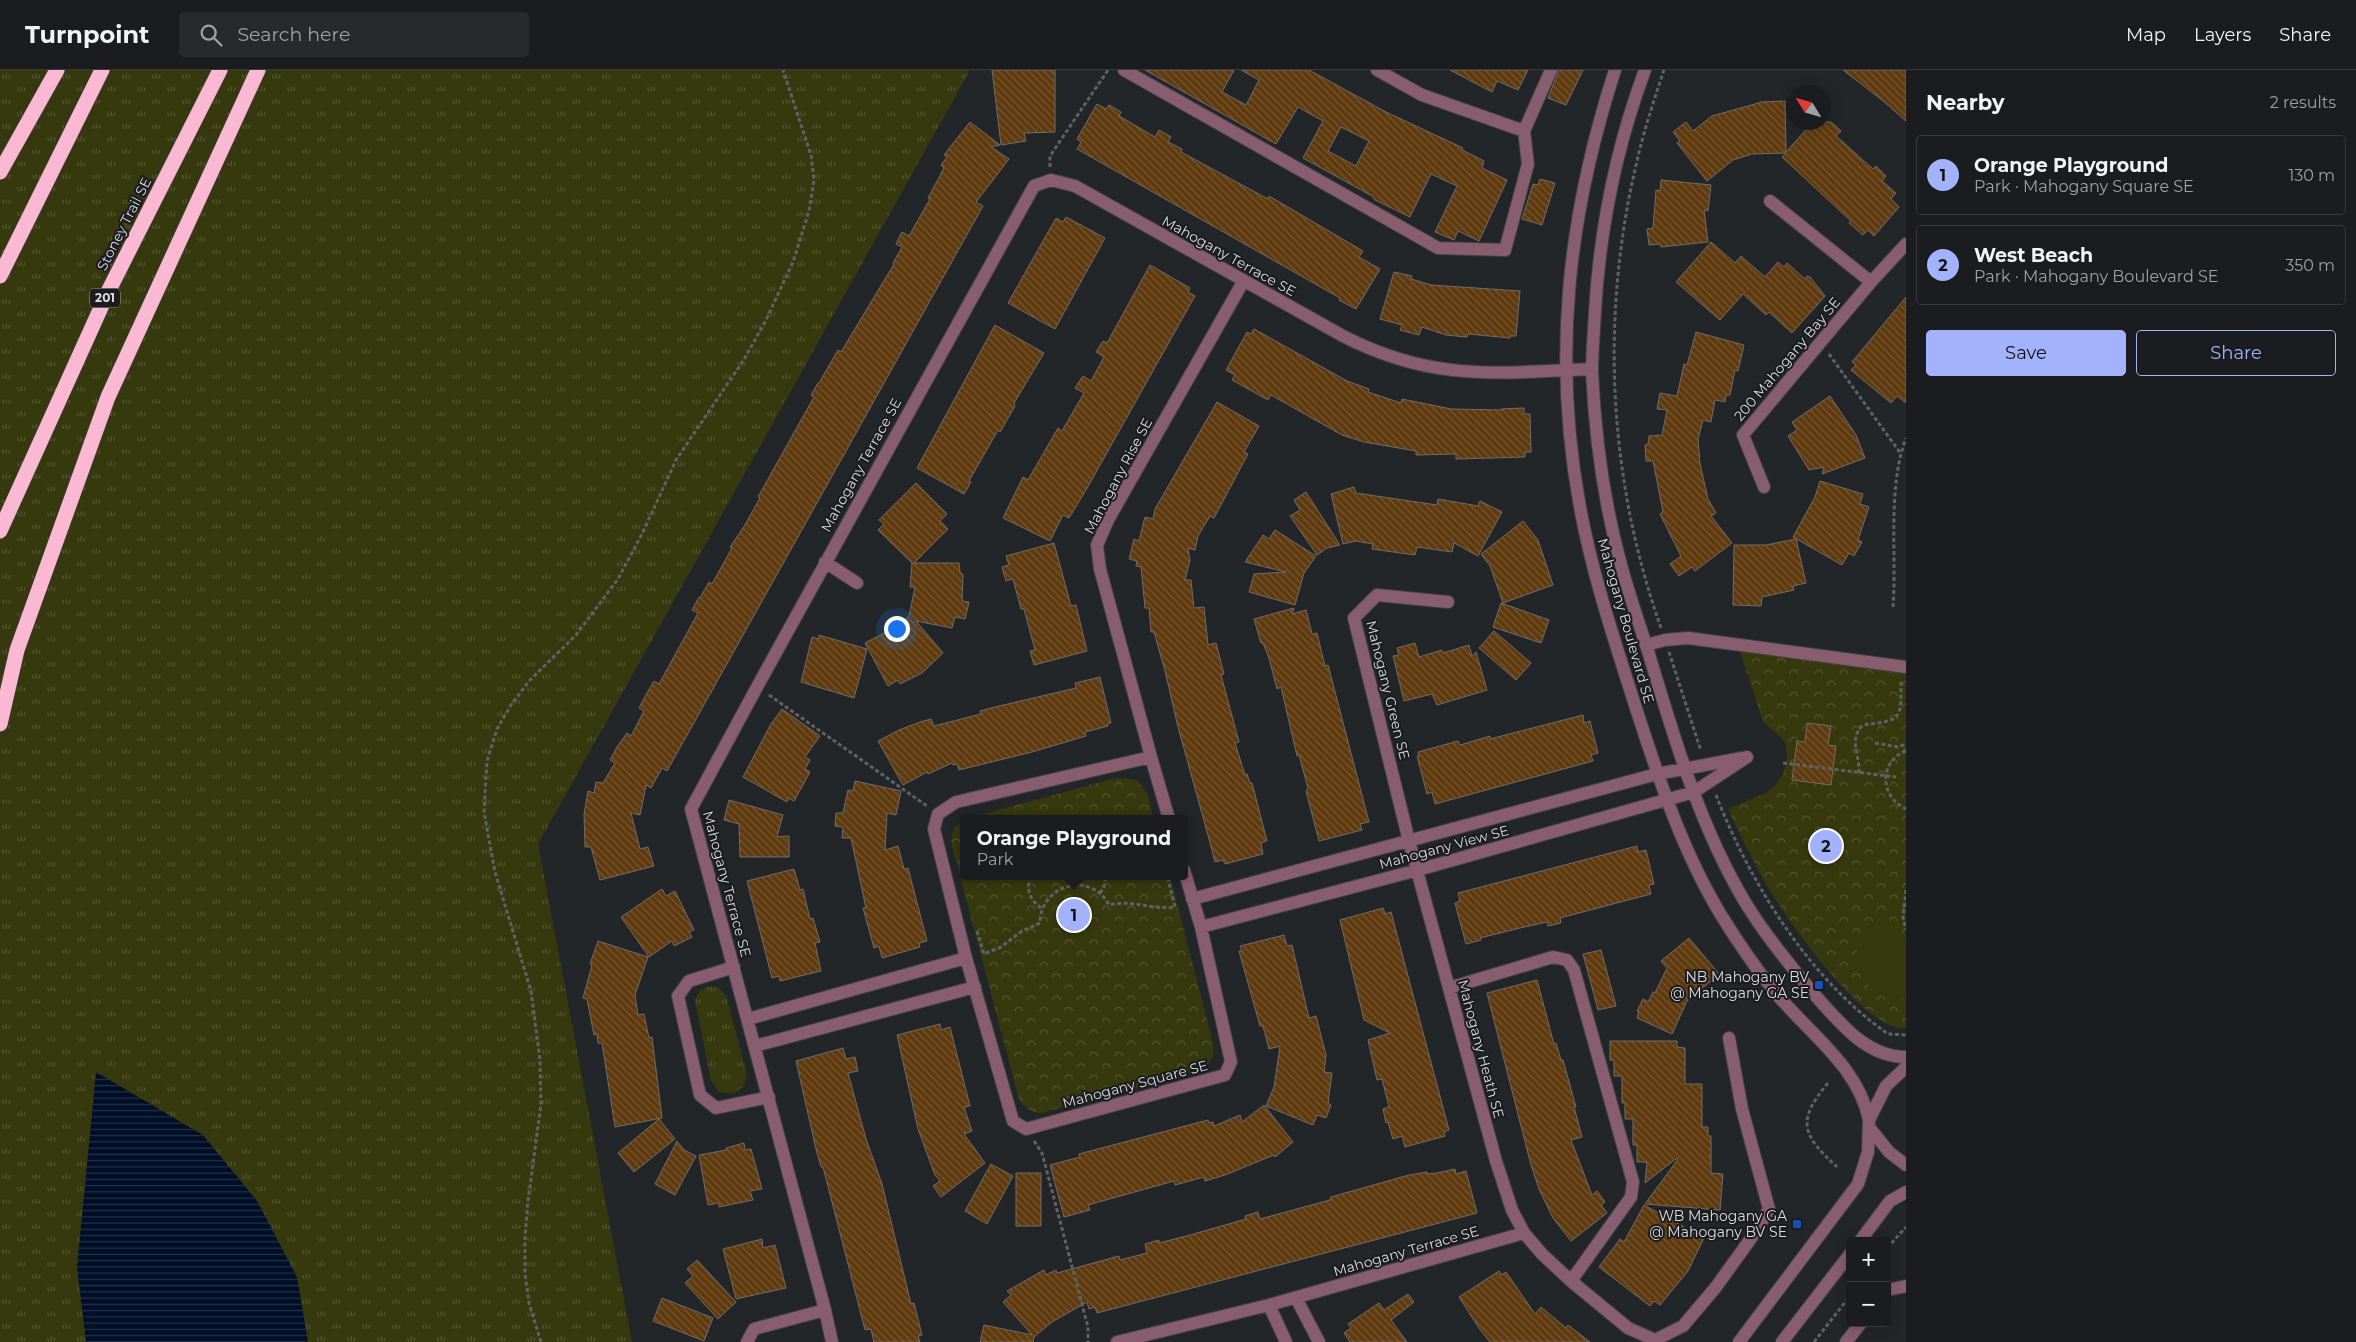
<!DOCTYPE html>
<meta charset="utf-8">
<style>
:root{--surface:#1a1c1f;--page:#27292c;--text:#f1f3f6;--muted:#9fa1a4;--line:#383a3d;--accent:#a3b2fd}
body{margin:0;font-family:Montserrat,sans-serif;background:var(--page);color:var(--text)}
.controls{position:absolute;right:15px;bottom:15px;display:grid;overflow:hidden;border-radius:5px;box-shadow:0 2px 12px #0003}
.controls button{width:45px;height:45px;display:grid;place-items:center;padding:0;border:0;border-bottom:1px solid var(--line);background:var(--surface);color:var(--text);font:25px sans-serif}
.compass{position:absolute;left:1786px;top:15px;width:45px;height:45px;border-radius:50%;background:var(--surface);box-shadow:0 2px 12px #0003;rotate:307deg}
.you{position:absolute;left:896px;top:558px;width:18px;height:18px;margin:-12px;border:4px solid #fff;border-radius:50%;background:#1a73e8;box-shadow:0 0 0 8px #1a73e833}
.badge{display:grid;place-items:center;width:32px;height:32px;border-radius:50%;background:var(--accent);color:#111;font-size:16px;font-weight:700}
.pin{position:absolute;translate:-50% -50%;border:2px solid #fff;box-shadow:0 1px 5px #0006}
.popup{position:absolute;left:960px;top:745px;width:228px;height:65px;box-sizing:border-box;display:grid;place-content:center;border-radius:5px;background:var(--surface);filter:drop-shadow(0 1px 4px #0005);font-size:16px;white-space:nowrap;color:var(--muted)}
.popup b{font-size:19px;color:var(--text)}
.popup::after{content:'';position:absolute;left:50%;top:100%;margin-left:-10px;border:10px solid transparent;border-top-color:var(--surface)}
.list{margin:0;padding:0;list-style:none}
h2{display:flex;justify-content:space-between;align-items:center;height:65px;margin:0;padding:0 20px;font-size:21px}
h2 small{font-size:16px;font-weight:400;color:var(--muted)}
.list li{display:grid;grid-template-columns:32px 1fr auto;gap:15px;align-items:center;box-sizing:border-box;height:80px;margin:0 10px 10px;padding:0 10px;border:1px solid var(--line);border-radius:5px}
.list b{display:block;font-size:19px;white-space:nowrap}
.list p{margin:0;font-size:16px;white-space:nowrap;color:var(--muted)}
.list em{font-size:16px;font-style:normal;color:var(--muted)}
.actions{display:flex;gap:10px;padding:15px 20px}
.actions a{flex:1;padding:11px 0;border:1px solid var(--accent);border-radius:5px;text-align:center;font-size:18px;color:var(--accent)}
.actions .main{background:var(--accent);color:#111}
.icon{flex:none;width:28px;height:28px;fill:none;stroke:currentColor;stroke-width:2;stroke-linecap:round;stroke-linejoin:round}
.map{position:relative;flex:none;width:1906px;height:1272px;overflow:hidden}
header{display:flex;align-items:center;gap:30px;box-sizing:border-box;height:70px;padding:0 25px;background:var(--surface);border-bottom:1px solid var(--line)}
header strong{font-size:24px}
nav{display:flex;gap:28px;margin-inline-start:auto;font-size:18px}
.search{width:350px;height:45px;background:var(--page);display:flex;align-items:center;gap:12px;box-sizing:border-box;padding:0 18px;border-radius:5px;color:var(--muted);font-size:19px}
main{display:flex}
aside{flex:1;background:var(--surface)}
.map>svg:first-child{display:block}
.grass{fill:url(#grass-tufts)}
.park{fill:url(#park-crowns)}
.garden{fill:#36390e}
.water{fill:url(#water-rules)}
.building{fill:url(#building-back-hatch);stroke:#706c68;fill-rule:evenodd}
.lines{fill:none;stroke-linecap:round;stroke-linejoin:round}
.minor-casing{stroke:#404346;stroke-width:14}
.highway-casing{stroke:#404346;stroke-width:16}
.path{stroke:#5f6265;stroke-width:3;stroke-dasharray:4 2.5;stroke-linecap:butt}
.minor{stroke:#885d6e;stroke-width:12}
.highway{stroke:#fab8d2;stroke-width:15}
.transit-dot{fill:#1a4fb4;stroke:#1a1c20;stroke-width:2}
.labels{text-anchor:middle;stroke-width:4;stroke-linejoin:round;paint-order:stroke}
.shield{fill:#1a1c20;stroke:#a1a3a6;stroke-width:1}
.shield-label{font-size:12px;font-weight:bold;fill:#dbdddf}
.street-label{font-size:14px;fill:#dbdddf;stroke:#1a1c20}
.poi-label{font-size:14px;fill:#dbdddf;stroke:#1a1c20;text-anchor:end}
</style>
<header>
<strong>Turnpoint</strong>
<div class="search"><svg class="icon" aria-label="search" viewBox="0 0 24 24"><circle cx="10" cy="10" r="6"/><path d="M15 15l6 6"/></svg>Search here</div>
<nav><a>Map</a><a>Layers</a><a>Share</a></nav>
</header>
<main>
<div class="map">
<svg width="1906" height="1272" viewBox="0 0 1906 1272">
<defs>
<pattern id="grass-tufts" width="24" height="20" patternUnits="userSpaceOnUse" patternTransform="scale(1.25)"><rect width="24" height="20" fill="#36390e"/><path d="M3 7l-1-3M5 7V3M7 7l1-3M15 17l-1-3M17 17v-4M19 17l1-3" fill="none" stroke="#525531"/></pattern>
<pattern id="park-crowns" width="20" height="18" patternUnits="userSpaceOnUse" patternTransform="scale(1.25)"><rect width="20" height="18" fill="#36390e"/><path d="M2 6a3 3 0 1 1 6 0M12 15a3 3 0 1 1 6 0" fill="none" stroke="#525531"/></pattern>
<pattern id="water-rules" width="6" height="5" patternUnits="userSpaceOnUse" patternTransform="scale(1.25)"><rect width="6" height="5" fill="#000e27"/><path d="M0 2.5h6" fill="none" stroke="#253146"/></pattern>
<pattern id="building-back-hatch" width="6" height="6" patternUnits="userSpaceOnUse" patternTransform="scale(1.25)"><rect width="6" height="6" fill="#603a0f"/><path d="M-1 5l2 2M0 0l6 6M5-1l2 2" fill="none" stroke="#765632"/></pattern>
</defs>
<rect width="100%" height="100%" fill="#232629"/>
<!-- grass -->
<path class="grass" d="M0,0H970L538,774L632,1272H0Z
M708,916L719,918L726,926L747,1004L744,1016L733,1024L719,1022L711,1010L695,931L699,921Z"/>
<!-- park -->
<path class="park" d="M1740,581L1906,603V958C1865,963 1786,848 1766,814C1752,790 1740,764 1728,739L1766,723L1775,716L1783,704L1787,688L1786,675L1781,667L1763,652Z
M1116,708L1137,710L1147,723L1154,749H965Z
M964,750V806H1170L1213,973C1215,986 1211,993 1201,1001L1041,1043C1030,1042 1025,1038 1019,1029L951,772L954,757Z"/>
<!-- garden -->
<path class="garden" d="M1881,857L1897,862L1901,859L1906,871V928C1873,942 1828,873 1881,857Z"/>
<!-- water -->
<path class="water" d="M96,1002L203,1065L257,1131L297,1207L308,1272H86L77,1197Z"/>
<!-- building -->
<path class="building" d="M992,0H1055V62L1024,63L1026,71L1001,75Z
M1145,0H1234L1222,22L1246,35L1259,10L1241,0H1309L1386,42L1463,78L1462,80L1484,91L1482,98L1507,110L1479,171L1458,161L1454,170L1435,162L1457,116L1431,104L1410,147L1375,130L1372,126L1303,88L1323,51L1298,37L1276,74ZM1341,57L1369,71L1356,96L1328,81Z
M1450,0H1528L1518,20L1497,11L1492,22Z
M1559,0H1583L1566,35L1548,28Z
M1843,0H1906V51L1882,30Z
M1785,31L1786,82L1813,52H1831L1841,61L1836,66L1873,99L1876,96L1886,106L1882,111L1896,123L1891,129L1899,137L1874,166L1868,160L1863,165L1849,153L1851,151L1782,87L1786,83L1752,84L1733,90L1707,111L1677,73L1680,71L1673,62L1686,52L1693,61L1712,46L1762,32Z
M1097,34L1106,39L1109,35L1121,42L1119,46L1155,67L1159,60L1171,67L1168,72L1182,79L1181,82L1268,129L1269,126L1363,181L1359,187L1380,199L1356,239L1339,230L1340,228L1077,79L1081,72L1077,69Z
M970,52L1000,75L991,77L1009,89L976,132L983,136L667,701L662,698L651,718L646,715L640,745L631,743L640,779L648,777L654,796L600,810L591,777H585L584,744L588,721L594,723L596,712L603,713L615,693L610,690L617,677L627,663L631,666L644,641L639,638L647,623L654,611L659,614L698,543L692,540L699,527L700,528L709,512L712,514L732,478L730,477L745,455L760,428L758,427L814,327L811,325L818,313H819L838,280L841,282L894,194L893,193L902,177L896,174L902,162L909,166L930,129L928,128L944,98L941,95L947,87L944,85Z
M1540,109L1555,113L1542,155L1522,149L1533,114L1538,115Z
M1661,110L1711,115L1708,141L1704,140L1708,172L1661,177L1660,174L1649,175L1647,159L1653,158L1656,120L1660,121Z
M1066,147L1105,168L1055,259L1008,233L1056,148L1063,152Z
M1711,172L1735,193L1741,186L1765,207L1778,192L1784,197L1787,193L1805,209L1807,206L1810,207L1825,226L1792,263L1769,242L1766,245L1743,224L1720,250L1676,212Z
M1150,195L1190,218L1188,222L1195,226L1086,420L1069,448L1063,445L1050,471L1003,448L1023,407L1028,410L1058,358L1062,361L1084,323L1075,318L1083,306L1091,311L1104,287L1096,282L1103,271L1107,273Z
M1394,202L1412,206L1411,209L1431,215L1520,221L1516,266H1510V268L1468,264L1467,267L1446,265L1422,257L1419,265L1400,260L1402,255L1380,249Z
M1906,227V333L1897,326L1891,333L1851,300L1856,295L1852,292Z
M995,255L1044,283L1014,333L1015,336L1011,343L1000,362L998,360L969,411L971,412L964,424L917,398Z
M1254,259L1347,311L1369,319L1368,322L1401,333L1402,329L1451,339L1501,340V339L1524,338V344H1530L1531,382H1525V387L1456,389V384L1416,385V381L1364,372L1342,365L1271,325L1268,330L1232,310L1235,305L1226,300L1247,262L1251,264Z
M1696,262L1744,275L1738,301L1735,300L1730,325H1726L1725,332L1715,330L1711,352L1703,350L1698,369L1700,394L1708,429L1716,443L1711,446L1732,473L1695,501L1692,497L1679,506L1670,494L1681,486L1660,444L1663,442L1653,391H1646L1645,375L1648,374L1649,366L1662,365L1667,340L1657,339L1660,323L1677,326L1684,294L1687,295Z
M1830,326L1856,365L1865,388L1822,404L1824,397L1809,400L1788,366L1797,360L1792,352Z
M1217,332L1259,356L1244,382L1248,384L1214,448L1210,446L1198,466L1195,480L1188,478L1190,490L1185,510H1191L1194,538L1204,537L1208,575L1216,573L1224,604L1221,605L1239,672L1235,673L1245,705L1247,704L1250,713H1252L1267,771L1261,773L1263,784L1225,794L1223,790L1215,792L1209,769L1178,657L1165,601L1154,562H1151L1149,538H1145L1141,497L1136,496L1137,491L1129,489L1134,469L1139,471L1145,447L1153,449L1155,439Z
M1820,411L1863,424L1860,434L1869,437L1858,470L1862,472L1854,486L1849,483L1842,495L1793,467L1815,427Z
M916,413L947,444L940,451L948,459L914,493H959L960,502L963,505L962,531L969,532L965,549L955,547L952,558L916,551L943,583L922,603L900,614L898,610L888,616L865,573L896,557L909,546L915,517H910L912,493L878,460L884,454L879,450Z
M1354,417L1356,423L1437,435L1438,429L1478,436L1480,431L1502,442L1478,486L1454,473L1452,482L1417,477L1415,485L1372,479L1373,474L1356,471L1343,474L1331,424Z
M1306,422L1340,475L1327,478L1317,485L1290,446L1300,440L1294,430Z
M1523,451L1538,470L1553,515L1503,533L1490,496L1481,484Z
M1275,460L1316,486L1304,503L1295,535L1249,522L1254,504L1286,502L1245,492L1263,465L1269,469Z
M1796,469L1806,513L1793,516L1794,520L1762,527L1761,536L1733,535L1734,475H1766Z
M1054,473L1071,536L1076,535L1087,581L1034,595L1030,581L1035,580L1024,539H1021L1013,509L1006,511L1002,497L1009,495L1006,486Z
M1501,533L1549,550L1541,573L1493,557Z
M1294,538L1292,544L1306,540L1312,564L1317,563L1325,596L1328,595L1369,752L1360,754L1362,760L1319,771L1306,721L1308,718L1299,685L1297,686L1281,617L1277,619L1269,588L1263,573H1261L1254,549Z
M1494,561L1531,593L1516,610L1479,578Z
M819,565L867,579L854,628L801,612L812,567L819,569Z
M1415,573L1419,587L1442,580L1443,583L1469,575L1472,586L1476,582L1487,620L1437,635L1432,624L1404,631L1393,586L1399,585L1397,578Z
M1100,607L1111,653L1107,654L1108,656L1085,662L1086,666L1032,682L959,700L957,694L953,695L952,693L928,704L927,702L903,715L878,671L899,660L920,652L931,649L934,656L981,644L980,641L995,637L1076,618L1075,613Z
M782,639L820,666L805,687L810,690L805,699L810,702L794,731L788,728L787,732L743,707L771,654Z
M1583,645L1584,653L1590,651L1598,683L1591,685L1593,691L1435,734L1432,722L1427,724L1417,686H1419L1418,682L1458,671L1460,675L1490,666V669Z
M1807,653L1831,656L1828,675L1836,676L1831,715L1792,710L1797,671L1805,672Z
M855,711L901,721L896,745L887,743L885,780L898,776L904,799L908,798L927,871L919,873L920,877L882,888L879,876L874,878L863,838H866L851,768H842L843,757L835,756L836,743H843L848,720L853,721Z
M729,730L783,745L777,767L789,766V787H740L739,754L724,750Z
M1637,776L1638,782L1646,780L1654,814L1649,815L1651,824L1560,848L1561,853L1548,856L1547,852L1520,858L1480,868L1481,870L1466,874L1455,833L1460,831L1458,823Z
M794,799L800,820L803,819L810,849L813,848L820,872L815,873L821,901L780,911L779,906L772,908L747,811Z
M662,819L666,826L675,821L694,860L689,862L692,867L674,876L672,871L649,887L621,847Z
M1383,838L1385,844L1391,842L1449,1060L1444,1062L1445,1066L1405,1077L1402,1066L1393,1069L1388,1052L1386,1053L1383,1039L1389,1037L1382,1009L1377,1010L1368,970L1390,963L1364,950L1340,850Z
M1284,865L1287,876L1292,875L1309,948L1316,946L1326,985L1324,1002L1332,1003L1328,1033L1331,1035L1326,1048L1317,1045L1313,1055L1266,1036L1274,1017L1280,976L1269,979L1263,956H1260L1239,881H1242L1240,876Z
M1689,868L1719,904L1687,931L1672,964L1637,948L1639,942L1637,941L1643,929L1648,932L1653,922L1655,923L1667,898L1661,891Z
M598,871L648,887L635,925L638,945L644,944L649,968L652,967L662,1048L615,1057L602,973H598L597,964L594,965L587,929L583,928L592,895L590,894Z
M1601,880L1616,936L1598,940L1583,884Z
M1537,910L1554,974L1556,973L1561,990H1563L1576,1037H1574L1582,1067L1571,1070L1592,1125L1597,1121L1605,1132L1601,1135L1607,1143L1571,1171L1553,1148L1539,1119L1531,1095L1487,923Z
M940,954L941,960L950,957L970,1036L964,1037L972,1061L964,1064L985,1093L941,1127L933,1116L940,1111L935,1105L918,1059L897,965Z
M1610,971H1677V977L1685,978V1014H1702V1057H1708V1066H1711V1103L1723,1104L1720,1140L1645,1134L1678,1089L1677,1088L1645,1113L1647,1092H1637V1075H1633V1049H1625V1033H1622V1006H1614V990H1610Z
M843,978L846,989L855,987L858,1001L848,1003L866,1069L882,1114L911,1234L914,1233L922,1265L918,1266L920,1272H874L871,1259L865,1260L823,1097H821L816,1079L796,991Z
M1264,1035L1293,1072L1275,1087L1274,1085L1225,1105L1205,1111L1204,1107L1175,1115L1174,1111L1088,1135L1090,1140L1064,1147L1050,1095L1080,1087L1079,1084L1208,1050L1209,1053L1213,1052L1214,1056L1240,1045L1242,1052Z
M659,1049L675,1069L634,1102L618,1083Z
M677,1071L684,1080L696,1086L675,1125L655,1114Z
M744,1073L745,1080L751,1079L762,1119L750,1121L753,1130L719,1137V1133L708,1135L699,1085L726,1080V1078Z
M991,1094L1013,1106L987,1154L965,1141Z
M1455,1099L1456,1104L1466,1101L1477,1143L1097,1243L1095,1237L1089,1239L1087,1232L1052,1252L1034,1267L1033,1272H980L984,1255L1032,1265L1003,1232L1011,1225L1007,1221L1044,1200L1046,1205L1056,1200L1057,1203L1119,1186L1120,1190L1147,1183L1145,1174L1159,1170V1173L1190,1165L1246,1149L1245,1146L1258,1142L1260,1149L1330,1130L1331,1127L1409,1105L1427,1102V1104L1437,1103Z
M1016,1103H1041V1156H1016Z
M1644,1135L1704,1168L1688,1201L1660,1235L1654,1231L1650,1236L1599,1197L1620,1169L1624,1172Z
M762,1169L763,1178L775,1175L786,1218L736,1229L723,1179Z
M697,1190L736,1232L718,1249L685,1213L693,1206L687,1199Z
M1499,1201L1501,1205L1506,1202L1535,1244L1541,1237L1566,1258L1568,1255L1590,1272H1490L1479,1258L1459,1227Z
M1408,1224L1414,1232L1391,1250L1407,1272H1350L1344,1263L1351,1258L1348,1254L1379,1233L1384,1240Z
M662,1228L713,1248L704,1271L653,1251Z"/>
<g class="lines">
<defs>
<path id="minor" d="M1124,0L1438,178L1505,180L1528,94L1524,61L1551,0
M1377,0L1422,25L1524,61
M1615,0C1568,146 1552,286 1580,437C1592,503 1613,566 1633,629C1657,703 1680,777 1721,845C1739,874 1758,902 1780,928C1813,966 1859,999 1869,1050
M1645,0C1616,78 1600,158 1595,241C1594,261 1592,282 1592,302C1595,363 1603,427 1619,487C1627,519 1638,550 1648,581C1674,667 1699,755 1745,832C1765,865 1790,895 1814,924C1839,952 1866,987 1906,987
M1770,131L1871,212
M1764,417L1743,365L1871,212L1906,174
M825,492L857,513
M1448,532L1377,525L1354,548L1409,771L1496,1091L1512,1140L1524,1163L1542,1184L1571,1211L1628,1258L1655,1270L1683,1256L1716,1217L1757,1160L1769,1139L1742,1039L1729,968
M1646,575L1665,570L1688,568L1906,597
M1151,687L1100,499L1097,475L1108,450L1243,212
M1169,749L1151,687L956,732L938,744L934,759L966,888L1013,1051L1026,1059L1225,1005L1231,992L1201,857L1184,800
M1192,829L1657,704L1742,688
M1201,857L1418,800L1694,722L1747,687
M734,897L689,911L678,926L700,1025L716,1038L769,1027
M1449,918L1553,887L1567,890L1574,900L1633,1112L1631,1127L1571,1211
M748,949L966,888
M755,976L975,917
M1869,1057L1889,1082L1906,1095
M1860,1171L1890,1131L1906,1122
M1887,1220L1906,1216
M1296,1228L1319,1272
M1269,1235L1286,1272
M747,1272L754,1259L825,1240
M832,1272L825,1240L691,739L757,617L1034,116L1051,110L1075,116L1343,266C1432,312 1497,303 1592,299
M1117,1272L1269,1235L1524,1163
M1739,1272L1858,1114L1868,1082L1869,1050L1886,1016L1906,997
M1782,1272L1850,1184
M1846,1272L1861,1253"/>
<path id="highway" d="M0,102L57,0
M0,206L102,0
M0,461L108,222L220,0
M0,654L17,580L108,327L258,0"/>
</defs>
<!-- minor casing -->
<use href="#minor" class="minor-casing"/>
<!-- highway casing -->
<use href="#highway" class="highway-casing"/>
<!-- path -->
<path class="path" d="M1050,97V86L1108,0
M1829,284L1901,384
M1893,537C1897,483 1887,419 1906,368
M1661,558C1608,408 1600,245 1637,91C1644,60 1654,30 1664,0
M1669,582L1701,681
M769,625L927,736
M1875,673L1898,677L1906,674
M1906,681C1878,692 1880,727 1906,739
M1783,693L1896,707
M1859,703C1860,685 1848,669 1863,655C1903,650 1901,650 1901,610
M1716,725C1750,813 1809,909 1888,964L1906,965
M1030,806C1026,820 1030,830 1041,838
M1906,820L1903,848L1906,860
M1100,823L1104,817L1106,806
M977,861L984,884L1001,877L1022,861L1040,853C1040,815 1091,800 1109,835C1134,829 1148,840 1175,837L1168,809
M1828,1013C1796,1051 1802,1065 1837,1097
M1034,1071L1042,1083L1088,1257V1272
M1887,1178L1906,1157
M541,1272L529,1233L525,1204V1168L528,1131L541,1034L540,990L531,921L495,802L489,770L484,741L487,691L497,659L511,635L529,611L576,565L618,509L642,464L676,390L743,291L764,254L793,192L809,141L814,110L811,85L783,0
M1814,1272L1850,1226"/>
<!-- minor -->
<use href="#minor" class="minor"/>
<!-- highway -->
<use href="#highway" class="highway"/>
</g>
<!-- markers -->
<g class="transit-dot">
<rect x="1814" y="910" width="10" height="10" rx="2.5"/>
<rect x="1792" y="1149" width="10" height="10" rx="2.5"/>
</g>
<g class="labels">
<!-- shield labels -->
<rect class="shield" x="90" y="218.5" width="30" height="19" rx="4"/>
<g class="shield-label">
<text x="105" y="232">201</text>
</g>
<!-- street labels -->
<g class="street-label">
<text transform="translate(124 154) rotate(-63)" y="5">Stoney Trail SE</text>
<text transform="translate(1229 186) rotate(29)" y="5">Mahogany Terrace SE</text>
<text transform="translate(1787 289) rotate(-50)" y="5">200 Mahogany Bay SE</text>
<text transform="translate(861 395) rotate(-61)" y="5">Mahogany Terrace SE</text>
<text transform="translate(1118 406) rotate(-62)" y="5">Mahogany Rise SE</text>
<text transform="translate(1626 551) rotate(74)" y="5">Mahogany Boulevard SE</text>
<text transform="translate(1388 620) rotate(76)" y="5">Mahogany Green SE</text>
<text transform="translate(1444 777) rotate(-15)" y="5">Mahogany View SE</text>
<text transform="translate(727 814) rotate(75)" y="5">Mahogany Terrace SE</text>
<text transform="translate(1481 979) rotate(75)" y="5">Mahogany Heath SE</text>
<text transform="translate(1135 1014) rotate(-15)" y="5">Mahogany Square SE</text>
<text transform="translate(1406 1181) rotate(-16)" y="5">Mahogany Terrace SE</text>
</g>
<!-- poi labels -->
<g class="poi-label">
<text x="1809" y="912">NB Mahogany BV<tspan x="1809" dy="16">@ Mahogany GA SE</tspan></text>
<text x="1787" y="1151">WB Mahogany GA<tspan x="1787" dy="16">@ Mahogany BV SE</tspan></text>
</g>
</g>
</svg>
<div class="controls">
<button>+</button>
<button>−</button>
</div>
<svg class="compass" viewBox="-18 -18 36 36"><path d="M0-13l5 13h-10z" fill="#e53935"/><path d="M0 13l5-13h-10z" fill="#9fa1a4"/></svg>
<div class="you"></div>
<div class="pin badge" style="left:1074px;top:845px">1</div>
<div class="popup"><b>Orange Playground</b>Park</div>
<div class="pin badge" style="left:1826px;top:776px">2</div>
</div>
<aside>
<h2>Nearby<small>2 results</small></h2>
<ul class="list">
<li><span class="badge">1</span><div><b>Orange Playground</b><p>Park · Mahogany Square SE</p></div><em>130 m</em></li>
<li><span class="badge">2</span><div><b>West Beach</b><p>Park · Mahogany Boulevard SE</p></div><em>350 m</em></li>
</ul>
<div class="actions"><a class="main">Save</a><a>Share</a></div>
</aside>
</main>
